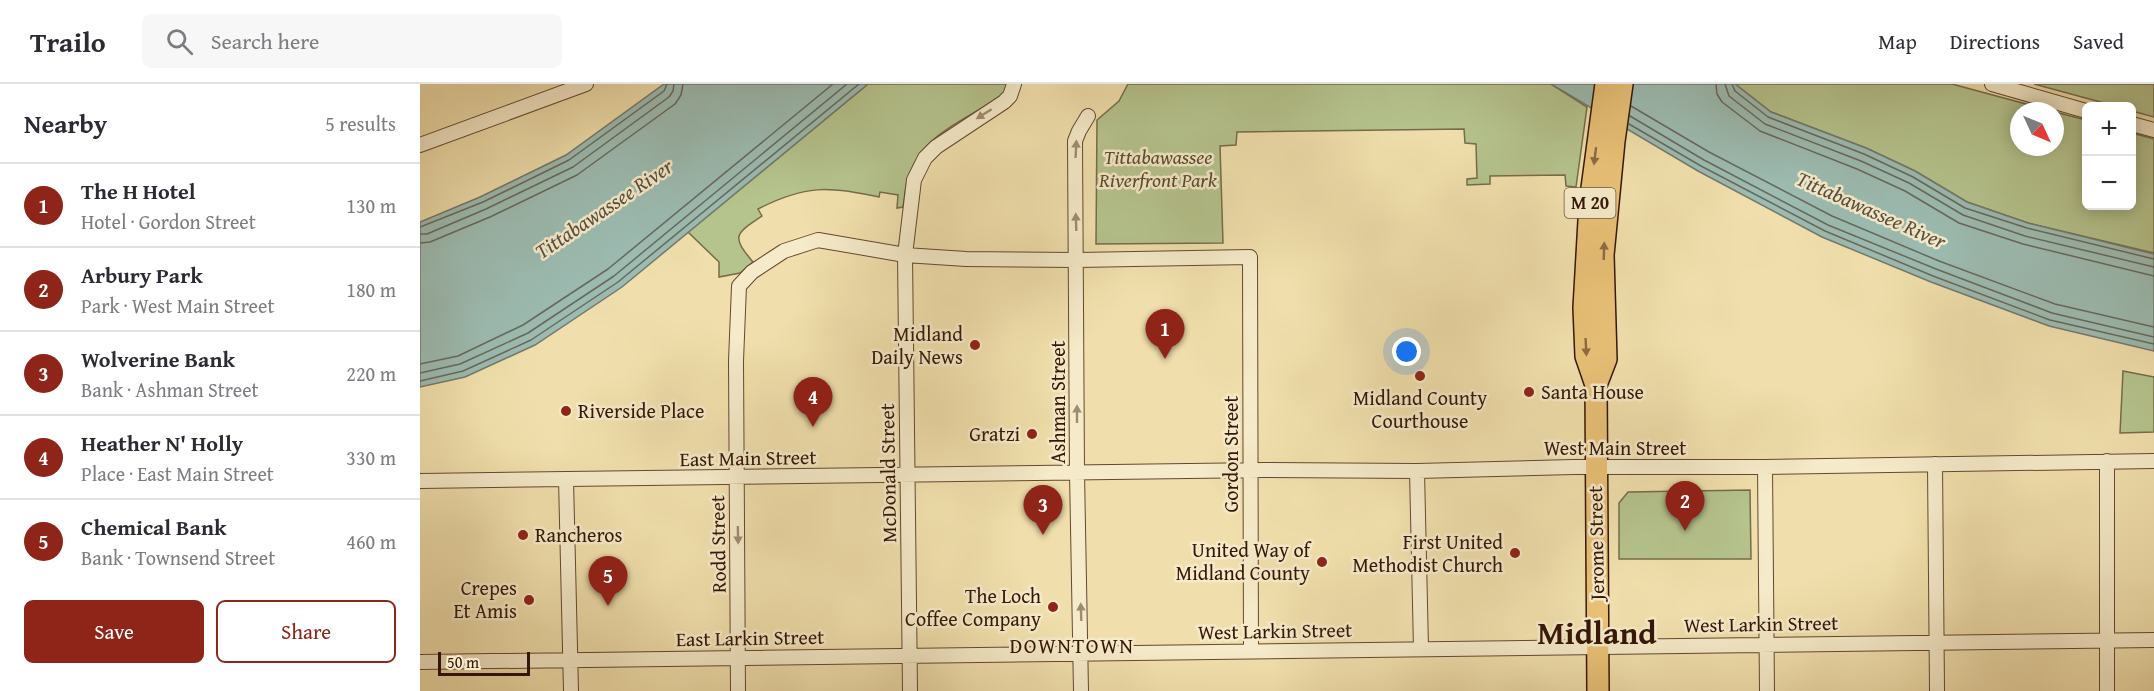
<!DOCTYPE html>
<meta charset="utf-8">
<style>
:root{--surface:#fff;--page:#f7f7f7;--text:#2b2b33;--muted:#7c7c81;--line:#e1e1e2;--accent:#8f2418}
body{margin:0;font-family:"Gentium Book Plus",serif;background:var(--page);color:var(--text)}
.controls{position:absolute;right:18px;top:18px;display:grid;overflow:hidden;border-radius:9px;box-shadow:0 3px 15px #0003}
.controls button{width:54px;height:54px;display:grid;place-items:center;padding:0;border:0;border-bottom:2px solid var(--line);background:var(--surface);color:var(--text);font:30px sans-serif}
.compass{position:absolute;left:1590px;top:18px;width:54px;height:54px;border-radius:50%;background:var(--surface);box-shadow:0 3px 15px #0003;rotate:134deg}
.scale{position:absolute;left:18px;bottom:15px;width:92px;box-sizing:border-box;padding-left:6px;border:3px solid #351607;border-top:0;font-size:16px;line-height:21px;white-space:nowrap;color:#351607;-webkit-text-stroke:4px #f5eac9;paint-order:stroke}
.you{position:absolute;left:987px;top:268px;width:21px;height:21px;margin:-15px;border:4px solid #fff;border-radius:50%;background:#1a73e8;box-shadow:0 0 0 9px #1a73e833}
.badge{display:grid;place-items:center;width:39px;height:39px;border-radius:50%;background:var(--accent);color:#fff;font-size:20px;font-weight:700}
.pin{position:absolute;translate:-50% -50px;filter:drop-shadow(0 2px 3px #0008)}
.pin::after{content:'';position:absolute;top:32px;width:21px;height:18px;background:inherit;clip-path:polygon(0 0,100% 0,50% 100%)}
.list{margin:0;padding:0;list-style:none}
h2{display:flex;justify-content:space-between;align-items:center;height:78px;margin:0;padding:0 24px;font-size:26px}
h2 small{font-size:20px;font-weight:400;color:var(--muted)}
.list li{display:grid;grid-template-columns:39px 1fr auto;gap:18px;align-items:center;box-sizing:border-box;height:84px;padding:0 24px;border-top:2px solid var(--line)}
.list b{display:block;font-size:22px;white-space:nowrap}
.list p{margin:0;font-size:20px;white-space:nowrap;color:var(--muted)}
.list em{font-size:20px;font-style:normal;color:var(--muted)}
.actions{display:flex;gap:12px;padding:18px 24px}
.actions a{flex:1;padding:14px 0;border:2px solid var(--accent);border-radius:9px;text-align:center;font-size:21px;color:var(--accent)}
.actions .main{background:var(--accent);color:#fff}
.icon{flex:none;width:33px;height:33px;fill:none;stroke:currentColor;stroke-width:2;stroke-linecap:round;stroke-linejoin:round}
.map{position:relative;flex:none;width:1734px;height:607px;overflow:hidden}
header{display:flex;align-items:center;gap:36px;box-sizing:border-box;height:84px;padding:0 30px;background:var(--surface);border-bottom:2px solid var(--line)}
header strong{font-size:28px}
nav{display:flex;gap:33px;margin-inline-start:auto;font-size:21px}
.search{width:420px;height:54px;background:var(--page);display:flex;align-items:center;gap:15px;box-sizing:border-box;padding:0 21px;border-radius:9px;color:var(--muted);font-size:22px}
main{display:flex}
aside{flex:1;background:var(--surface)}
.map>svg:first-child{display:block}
.green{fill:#b5c38d;stroke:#756c4a;stroke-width:1.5}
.water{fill:#9cbbb1;stroke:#73796d;stroke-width:1.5}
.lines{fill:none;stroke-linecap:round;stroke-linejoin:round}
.shore{stroke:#68685c;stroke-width:1.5}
.minor-casing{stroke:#644830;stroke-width:16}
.highway-casing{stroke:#351607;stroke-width:24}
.minor{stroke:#f5eac9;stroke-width:14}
.highway{stroke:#e8c076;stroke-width:21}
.oneway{fill:#9f8b72}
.oneway2{fill:#8e6b3e}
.poi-dot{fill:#8f2418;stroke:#f5eac9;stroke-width:2}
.labels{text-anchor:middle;stroke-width:5;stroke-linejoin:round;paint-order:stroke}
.shield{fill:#f5eac9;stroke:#6f5641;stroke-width:1.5}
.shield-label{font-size:18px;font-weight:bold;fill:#351607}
.park-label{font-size:20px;font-style:italic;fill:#5b4a2f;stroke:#f5eac9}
.poi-label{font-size:20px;fill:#351607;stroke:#f5eac9;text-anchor:end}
.street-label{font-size:20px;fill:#351607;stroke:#f5eac9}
.water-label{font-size:21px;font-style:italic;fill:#595042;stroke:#f5eac9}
.neighbourhood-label{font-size:21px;letter-spacing:1.5px;fill:#351607;stroke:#f5eac9}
.town-label{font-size:32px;font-weight:bold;fill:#351607;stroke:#f5eac9}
</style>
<header>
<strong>Trailo</strong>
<div class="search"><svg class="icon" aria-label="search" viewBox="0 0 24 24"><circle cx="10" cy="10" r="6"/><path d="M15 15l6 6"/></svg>Search here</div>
<nav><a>Map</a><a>Directions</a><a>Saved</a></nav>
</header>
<main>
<aside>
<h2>Nearby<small>5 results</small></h2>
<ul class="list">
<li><span class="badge">1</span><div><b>The H Hotel</b><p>Hotel · Gordon Street</p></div><em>130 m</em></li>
<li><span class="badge">2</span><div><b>Arbury Park</b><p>Park · West Main Street</p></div><em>180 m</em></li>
<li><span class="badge">3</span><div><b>Wolverine Bank</b><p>Bank · Ashman Street</p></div><em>220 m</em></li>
<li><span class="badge">4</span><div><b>Heather N' Holly</b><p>Place · East Main Street</p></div><em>330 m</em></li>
<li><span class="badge">5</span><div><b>Chemical Bank</b><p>Bank · Townsend Street</p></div><em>460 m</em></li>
</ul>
<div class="actions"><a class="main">Save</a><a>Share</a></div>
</aside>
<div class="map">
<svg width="1734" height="607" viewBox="0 0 1734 607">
<rect width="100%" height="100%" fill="#f0dfac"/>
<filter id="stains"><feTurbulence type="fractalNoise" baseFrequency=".00333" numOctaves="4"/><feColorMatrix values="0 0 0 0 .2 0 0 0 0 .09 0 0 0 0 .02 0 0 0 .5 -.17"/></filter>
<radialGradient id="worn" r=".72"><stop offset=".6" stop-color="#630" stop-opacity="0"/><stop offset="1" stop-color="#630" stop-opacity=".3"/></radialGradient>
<!-- green -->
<path class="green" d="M448,0H590C586,10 576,15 567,21C536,40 502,54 489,91C485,101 485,112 483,123L477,124L478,111L460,108L459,113C408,102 385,101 338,125L342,132C315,150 311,152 333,178L320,189L299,193V178L268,148Z
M708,0H1131L1167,23L1156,103L1146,102L1145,91L1070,92V100L1047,101V95L1057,94L1056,60L1045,59L1044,45L817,48L816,61L800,62L803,159L676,160L677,36L699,17Z
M1315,0H1532L1632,27H1599V63H1635V28L1666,36V122H1712V49L1734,55V169L1608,139L1547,118L1495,87L1446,64L1351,28Z
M1614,0H1734V33L1712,27V22H1695Z
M1703,287L1734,293V348L1700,349Z
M1330,406L1331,475H1199V419L1208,408Z"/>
<!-- water -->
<path class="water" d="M244,0H448L202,203L115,261L45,293L0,303V138L60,113L146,71Z
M1131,0H1315L1351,28L1446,64L1495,87L1547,118L1608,139L1734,170V267L1629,242L1511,198L1402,153L1278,87Z"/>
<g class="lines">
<!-- shore -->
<path class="shore" d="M1296,0L1297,10L1302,18L1340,47L1437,85L1485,107L1539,139L1603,160L1734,192
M1305,0L1309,12L1345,40L1441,77L1489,99L1543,131L1605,152L1734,183
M1312,0L1315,7L1348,33L1444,70L1493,93L1545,124L1607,144L1734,175
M1211,22L1289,68L1412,132L1519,177L1635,220L1734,243
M1210,32L1284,76L1408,141L1516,185L1632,229L1734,253
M1209,40L1281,82L1405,147L1513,192L1630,236L1734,260
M0,143L63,118L149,76L244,7L247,0
M0,150H7L66,125L153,83L249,13L253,7L254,0
M0,159L10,158L70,133L157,91L255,20L261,11L263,0
M0,280L38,272L103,241L188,185L413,0
M0,289L40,280L108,249L194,192L427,0
M0,297L43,287L111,256L198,198L439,0"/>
<defs>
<path id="minor" d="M1572,0L1666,27
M1712,40L1734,46
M0,61L166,0
M1687,377V607
M1515,380L1517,607
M1345,383L1347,607
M997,387L1001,564
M146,395L151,607
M0,397L845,386L997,387L1154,383H1345L1734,377
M0,578L1734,556
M318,607L316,277L319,202L332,188L364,167L398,156L485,171L546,175L657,176L830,173L831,567
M490,607L485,171L494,96L505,74L516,63L584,18L590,12L594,0
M661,607L657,388L655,57L659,47L668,32"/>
<path id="highway" d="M1176,301L1186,275L1183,171L1194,57L1202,0
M1178,607L1176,301L1166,272L1164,224L1170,119L1186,0"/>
</defs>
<!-- minor casing -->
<use href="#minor" class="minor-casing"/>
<!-- highway casing -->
<use href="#highway" class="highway-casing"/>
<!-- minor -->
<use href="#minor" class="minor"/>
<!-- highway -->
<use href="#highway" class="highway"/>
</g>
<!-- one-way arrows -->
<defs><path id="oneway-solid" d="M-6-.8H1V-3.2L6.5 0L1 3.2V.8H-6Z" transform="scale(1.5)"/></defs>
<g class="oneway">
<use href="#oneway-solid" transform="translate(564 30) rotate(148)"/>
<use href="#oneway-solid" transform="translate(656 65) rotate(-87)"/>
<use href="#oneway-solid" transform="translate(656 138) rotate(-92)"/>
<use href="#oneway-solid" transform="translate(657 330) rotate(-90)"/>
<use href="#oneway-solid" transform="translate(318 451) rotate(89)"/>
<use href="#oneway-solid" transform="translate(661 528) rotate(-92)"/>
</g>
<g class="oneway2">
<use href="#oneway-solid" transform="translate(1175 72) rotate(97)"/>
<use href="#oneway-solid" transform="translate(1184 167) rotate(-88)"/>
<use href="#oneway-solid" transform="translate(1166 263) rotate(87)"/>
</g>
<!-- markers -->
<g class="poi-dot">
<circle cx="555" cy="261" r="6"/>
<circle cx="1000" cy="292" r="6"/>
<circle cx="1109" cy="308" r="6"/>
<circle cx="146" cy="327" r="6"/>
<circle cx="612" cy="350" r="6"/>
<circle cx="103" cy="451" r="6"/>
<circle cx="1095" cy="469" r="6"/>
<circle cx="902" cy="478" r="6"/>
<circle cx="109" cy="516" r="6"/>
<circle cx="633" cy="523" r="6"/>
</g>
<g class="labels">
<!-- shield labels -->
<rect class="shield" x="1144.5" y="104" width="51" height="30" rx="4.5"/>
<g class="shield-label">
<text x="1170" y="125">M 20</text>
</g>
<!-- park labels -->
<g class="park-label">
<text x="738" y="80">Tittabawassee<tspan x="738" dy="23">Riverfront Park</tspan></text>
</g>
<!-- poi labels -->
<g class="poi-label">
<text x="543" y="257">Midland<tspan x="543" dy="23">Daily News</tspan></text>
<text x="1121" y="315" text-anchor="start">Santa House</text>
<text x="1000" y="321" text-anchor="middle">Midland County<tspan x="1000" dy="23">Courthouse</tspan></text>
<text x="158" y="334" text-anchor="start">Riverside Place</text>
<text x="600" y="357">Gratzi</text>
<text x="115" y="458" text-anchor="start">Rancheros</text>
<text x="1083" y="465">First United<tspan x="1083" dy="23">Methodist Church</tspan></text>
<text x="890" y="473">United Way of<tspan x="890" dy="23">Midland County</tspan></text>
<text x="97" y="511">Crepes<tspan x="97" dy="23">Et Amis</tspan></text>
<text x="621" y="519">The Loch<tspan x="621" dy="23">Coffee Company</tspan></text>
</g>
<!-- street labels -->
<g class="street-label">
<text transform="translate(638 318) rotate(-90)" y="7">Ashman Street</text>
<text x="1195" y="371">West Main Street</text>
<text transform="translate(811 370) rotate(-90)" y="7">Gordon Street</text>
<text transform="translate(328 374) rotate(-1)" y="7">East Main Street</text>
<text transform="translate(468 389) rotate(-91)" y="7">McDonald Street</text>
<text transform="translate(1176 459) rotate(-91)" y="7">Jerome Street</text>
<text transform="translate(298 460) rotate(-91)" y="7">Rodd Street</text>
<text transform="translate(1341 540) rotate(-1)" y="7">West Larkin Street</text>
<text transform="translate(855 547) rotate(-1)" y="7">West Larkin Street</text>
<text transform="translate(330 554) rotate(-1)" y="7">East Larkin Street</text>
</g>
<!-- water labels -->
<g class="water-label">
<text transform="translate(184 125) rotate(-34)" y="7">Tittabawassee River</text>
<text transform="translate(1451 126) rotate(24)" y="7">Tittabawassee River</text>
</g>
<!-- neighbourhood labels -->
<g class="neighbourhood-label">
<text x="652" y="569">DOWNTOWN</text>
</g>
<!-- town labels -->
<g class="town-label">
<text x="1177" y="560">Midland</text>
</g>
</g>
<rect width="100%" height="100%" filter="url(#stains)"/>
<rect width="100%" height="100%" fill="url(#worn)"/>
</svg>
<div class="controls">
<button>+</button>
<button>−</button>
</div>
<svg class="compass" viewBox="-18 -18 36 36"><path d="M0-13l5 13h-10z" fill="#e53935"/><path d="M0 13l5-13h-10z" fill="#7c7c81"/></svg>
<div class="scale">50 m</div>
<div class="you"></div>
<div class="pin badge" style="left:745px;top:275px">1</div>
<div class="pin badge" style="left:1265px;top:447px">2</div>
<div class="pin badge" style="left:623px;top:451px">3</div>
<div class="pin badge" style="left:393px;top:343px">4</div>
<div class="pin badge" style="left:188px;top:522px">5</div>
</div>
</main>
